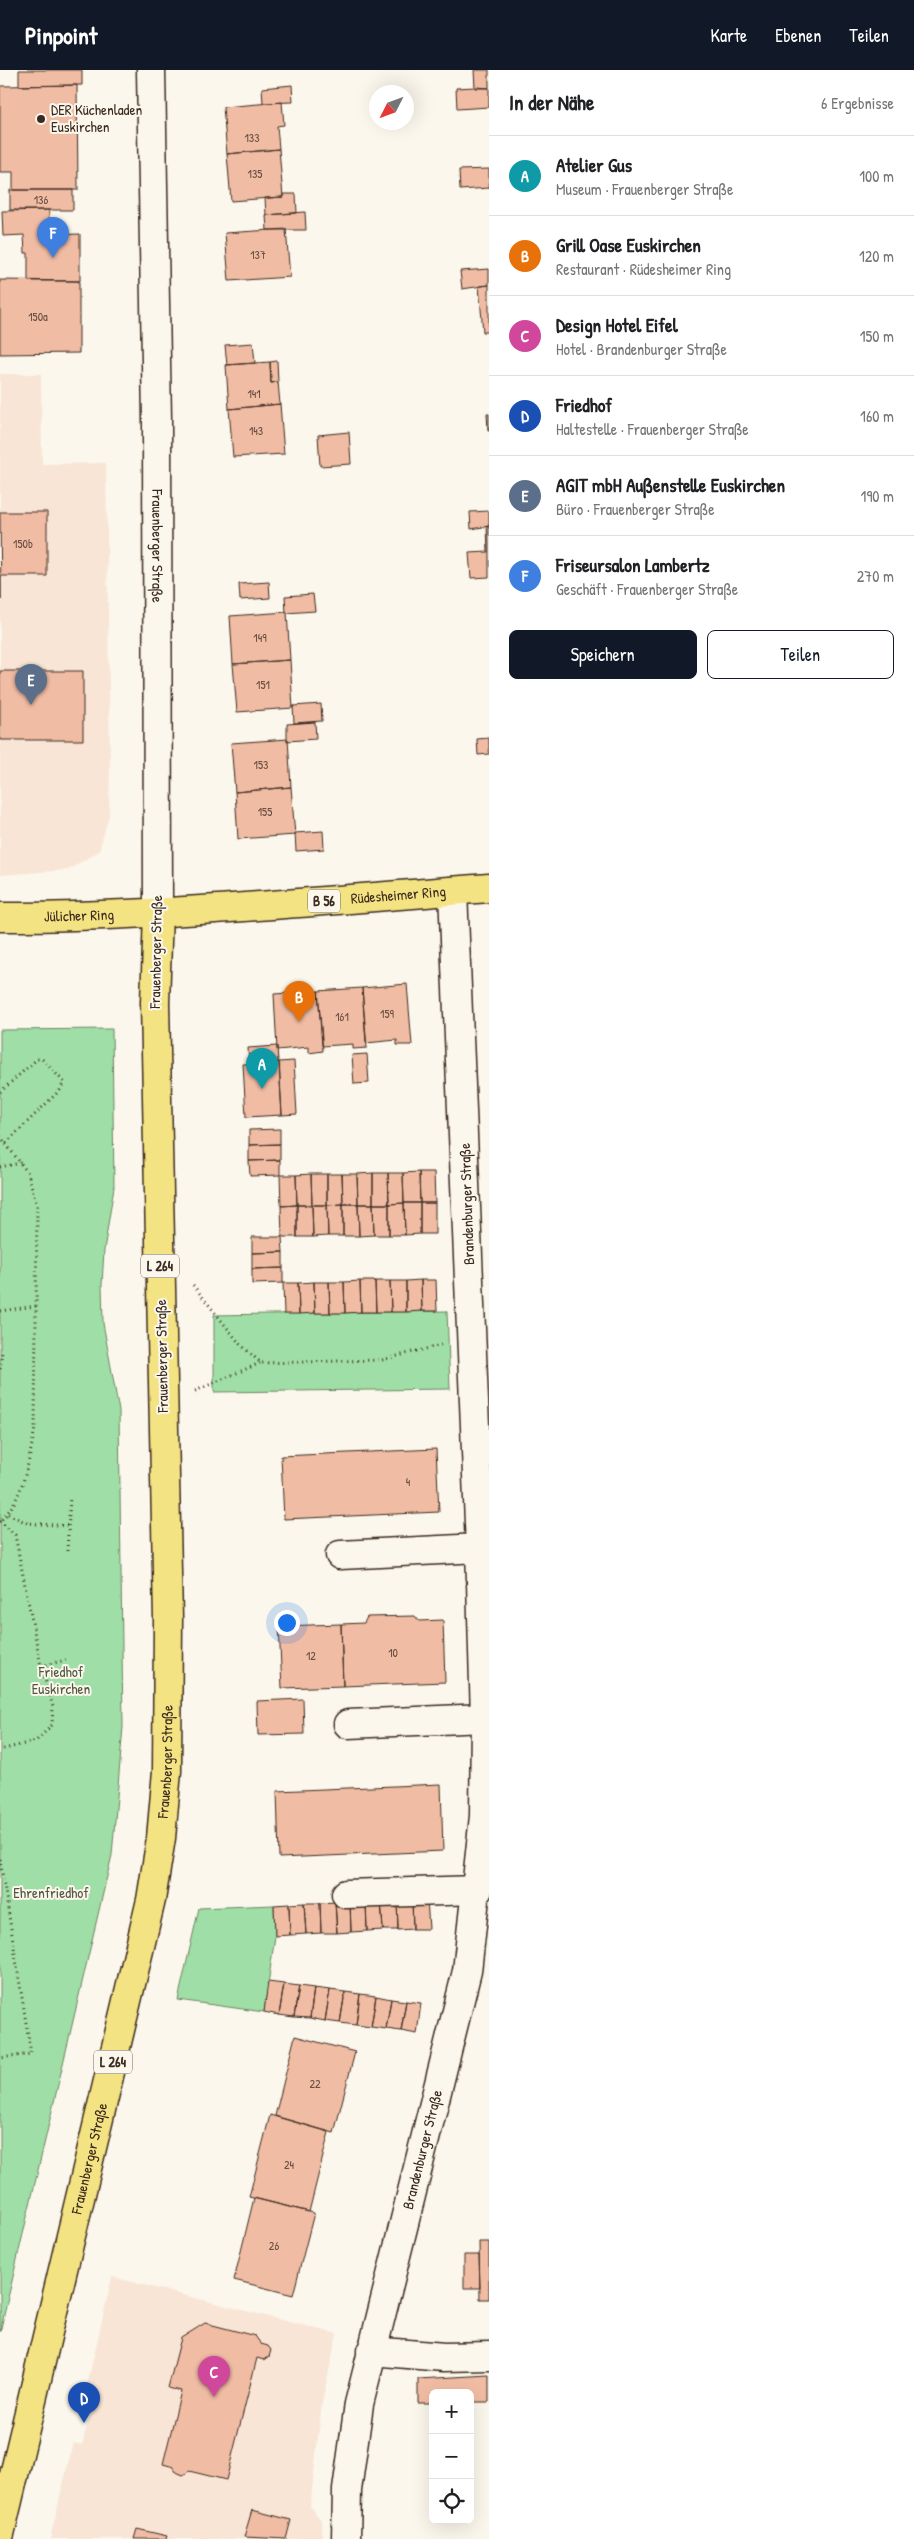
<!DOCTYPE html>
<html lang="de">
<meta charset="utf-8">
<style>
:root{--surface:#fff;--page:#f2f2f2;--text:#202124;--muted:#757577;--line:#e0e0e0;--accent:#111827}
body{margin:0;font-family:"Patrick Hand",sans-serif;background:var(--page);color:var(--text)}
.controls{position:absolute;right:15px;bottom:15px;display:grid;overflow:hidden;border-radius:8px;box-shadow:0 5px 20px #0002}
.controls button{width:45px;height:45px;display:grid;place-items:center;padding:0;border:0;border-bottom:1px solid var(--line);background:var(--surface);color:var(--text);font:25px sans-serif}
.compass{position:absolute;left:369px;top:15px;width:45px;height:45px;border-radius:50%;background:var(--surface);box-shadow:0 5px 20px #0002;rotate:228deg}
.you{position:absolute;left:286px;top:1552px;width:18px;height:18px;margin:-12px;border:4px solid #fff;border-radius:50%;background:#1a73e8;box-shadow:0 0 0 8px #1a73e833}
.badge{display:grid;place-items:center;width:32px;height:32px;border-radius:50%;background:var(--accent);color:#fff;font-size:16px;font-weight:700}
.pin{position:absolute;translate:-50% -41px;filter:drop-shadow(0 1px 2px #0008)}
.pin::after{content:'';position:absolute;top:26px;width:18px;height:15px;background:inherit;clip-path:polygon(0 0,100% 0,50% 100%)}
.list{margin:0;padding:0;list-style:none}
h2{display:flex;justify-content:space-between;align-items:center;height:65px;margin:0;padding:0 20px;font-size:21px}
h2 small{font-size:16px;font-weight:400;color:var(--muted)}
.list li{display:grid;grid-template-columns:32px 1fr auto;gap:15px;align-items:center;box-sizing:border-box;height:80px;padding:0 20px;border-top:1px solid var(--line)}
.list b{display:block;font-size:19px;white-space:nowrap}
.list p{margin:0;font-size:16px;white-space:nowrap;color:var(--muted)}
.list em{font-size:16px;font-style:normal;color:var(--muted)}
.actions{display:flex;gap:10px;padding:15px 20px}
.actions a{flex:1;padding:11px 0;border:1px solid var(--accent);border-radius:8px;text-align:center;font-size:18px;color:var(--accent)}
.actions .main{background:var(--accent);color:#fff}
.icon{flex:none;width:28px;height:28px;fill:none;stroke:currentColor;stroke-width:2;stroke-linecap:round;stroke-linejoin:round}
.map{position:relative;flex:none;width:489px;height:2469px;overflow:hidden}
header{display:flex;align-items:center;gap:30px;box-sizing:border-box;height:70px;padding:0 25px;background:var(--accent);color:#fff}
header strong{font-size:24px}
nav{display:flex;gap:28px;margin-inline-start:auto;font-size:18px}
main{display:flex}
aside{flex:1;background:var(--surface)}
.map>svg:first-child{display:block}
.built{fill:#f8e5d6}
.green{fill:#9fdea6;stroke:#6d8462}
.building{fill:#f1bca4;stroke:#3b2a1e}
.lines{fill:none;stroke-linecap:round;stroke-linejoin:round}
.street-casing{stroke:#3b2a1e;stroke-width:31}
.secondary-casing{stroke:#3b2a1e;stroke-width:31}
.primary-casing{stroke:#3b2a1e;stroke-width:31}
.path{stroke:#3b2a1e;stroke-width:3;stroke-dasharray:1 4;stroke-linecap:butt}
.street{stroke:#fbf7ec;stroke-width:28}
.secondary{stroke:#fbf7ec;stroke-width:28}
.primary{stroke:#f4e382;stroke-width:28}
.poi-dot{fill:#3b2a1e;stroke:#fbf7ec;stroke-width:2}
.labels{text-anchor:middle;stroke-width:4;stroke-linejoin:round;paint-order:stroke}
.number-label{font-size:12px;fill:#684e40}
.shield{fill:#fbf7ec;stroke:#75685c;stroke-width:1}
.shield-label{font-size:14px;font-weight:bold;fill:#3b2a1e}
.poi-label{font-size:15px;fill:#3b2a1e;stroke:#fbf7ec;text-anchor:start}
.street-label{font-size:15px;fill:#3b2a1e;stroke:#fbf7ec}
.park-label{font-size:15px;fill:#545740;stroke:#fbf7ec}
</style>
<header>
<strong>Pinpoint</strong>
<nav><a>Karte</a><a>Ebenen</a><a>Teilen</a></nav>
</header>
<main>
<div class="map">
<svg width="489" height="2469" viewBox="0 0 489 2469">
<rect width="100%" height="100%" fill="#fbf7ec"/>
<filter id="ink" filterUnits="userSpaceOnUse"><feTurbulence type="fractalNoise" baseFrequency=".02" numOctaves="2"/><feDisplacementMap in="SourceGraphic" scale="10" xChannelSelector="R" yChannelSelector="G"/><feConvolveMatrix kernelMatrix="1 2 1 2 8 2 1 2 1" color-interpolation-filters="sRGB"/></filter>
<g filter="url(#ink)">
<!-- built -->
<path class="built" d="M0,304H41L42,394L106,393L110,696L109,745L99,781L68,800L0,805Z
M112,2207L337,2264L322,2333L310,2437L322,2451V2469H50L73,2373L82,2375L90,2345L86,2344L88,2335L83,2333Z"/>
<!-- green -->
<path class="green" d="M112,959L114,1117L104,1180L102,1215L103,1253L119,1341L123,1657L112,1785L0,2262V960Z
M447,1241L450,1319L214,1322V1245Z
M274,1835L275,1866L264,1942L178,1930L199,1838Z"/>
<!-- building -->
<path class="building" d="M19,0H82V15L19,16Z
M474,0H489V18H475Z
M77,15L78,120H13V102H0V16Z
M292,15L293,32L263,33L262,18Z
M475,17L489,18V37L457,39L456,18Z
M282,32L284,55L277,56L279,79L227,84L223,37Z
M279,79L283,127L231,131L227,84Z
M489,99V118L460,120L459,100Z
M10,120H73V140H10Z
M283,124H296L297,143L266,145L265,128L283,127Z
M49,140V165L80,164V211H28V183H25L24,165L3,166L2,141Z
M305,142L306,160H267L266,145Z
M286,159L290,207L229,211L225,163Z
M489,199V215L462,219L460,201Z
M0,210L79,211V283L0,284Z
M489,215V262H483L479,216Z
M253,273L255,293L227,295L225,275Z
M277,291L278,312L271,313L270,292Z
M270,292L271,313L278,312L280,334L229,339L226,295Z
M280,334L284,384L233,387L229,339Z
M487,344H489V361H488Z
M349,362L351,394L320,396L318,365Z
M489,441V456L471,459L470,442Z
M0,442H47V506H1V530Z
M487,456H489V507L471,508L469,483L488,482Z
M269,512L270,528L240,530L239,514Z
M313,524L315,541L286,543L285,526Z
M287,542L290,590L233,594L230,546Z
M290,590L293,638L237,642L233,594Z
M0,601H83V670H0Z
M321,634L322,651L294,653L293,636Z
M315,652L316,669L287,671V654Z
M489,668V684L478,685L477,669Z
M288,669L291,717L235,722L231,673Z
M291,717L295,765L238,769L235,722Z
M323,761L324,779L296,781L295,763Z
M407,914L412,975H397V970L366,973L362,918Z
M362,918L367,978L353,979V974L322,976L318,921Z
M318,921L323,981L309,983V977L277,980L274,924Z
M277,976L278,992L249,994L248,978Z
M367,984L369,1013L354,1014L352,985Z
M294,991L297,1044L282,1045L279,992Z
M279,992L282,1045L246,1047L243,994Z
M280,1059V1074L249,1075V1060Z
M280,1074V1090L249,1091V1075Z
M280,1090V1105L250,1106L249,1091Z
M419,1102H434L435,1133H420Z
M419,1102L420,1133H404L403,1103Z
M373,1103V1134H358L357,1104Z
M373,1103H388L389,1134H373Z
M388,1103H403L404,1133L389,1134Z
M311,1104H327V1135H312Z
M311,1104L312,1135H297L296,1105Z
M327,1104H342L343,1134L327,1135Z
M342,1104H357L358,1134H343Z
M280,1105H296L297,1135L281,1136Z
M404,1133L405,1165H389V1134Z
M404,1133H420V1164L405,1165Z
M420,1133H435V1164H420Z
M343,1134H358L359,1166H343Z
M343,1134V1166H328L327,1135Z
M358,1134H373L374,1165L359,1166Z
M373,1134H389V1165H374Z
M297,1135V1167H282L281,1136Z
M297,1135H312L313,1167H297Z
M312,1135H327L328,1166L313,1167Z
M252,1167H282L283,1182L252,1183Z
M283,1182V1198L252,1199V1183Z
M283,1198V1213L252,1214V1199Z
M421,1210L422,1241L406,1242V1211Z
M421,1210H436L437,1241H422Z
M360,1211L361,1242L345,1243L344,1212Z
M360,1211H375L376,1242H361Z
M375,1211H390L391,1242H376Z
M390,1211H406V1242H391Z
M314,1212H329L330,1243H315Z
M314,1212L315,1243L299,1244L298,1213Z
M329,1212H344L345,1243H330Z
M283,1213H298L299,1244H284Z
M436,1379L439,1442L284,1449L281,1386Z
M415,1546L419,1551L443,1550L445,1612L343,1616L341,1554L364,1553L367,1547Z
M341,1554L343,1616L282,1618L279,1556Z
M303,1629L304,1664L258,1665L257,1631Z
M441,1714L443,1781L279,1788L277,1721Z
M427,1828L429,1859H413L412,1829Z
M397,1829L398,1860H383L381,1830Z
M397,1829H412L413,1859L398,1860Z
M381,1830L383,1860L367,1861L366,1831Z
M350,1831H366L367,1861L351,1862Z
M350,1831L351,1862L337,1863L335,1832Z
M335,1832L337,1863H321L320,1833Z
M304,1833L306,1864L290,1865L289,1834Z
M304,1833H320L321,1863L306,1864Z
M289,1834L290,1865L275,1866L274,1835Z
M268,1912L284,1914L279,1945L264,1942Z
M284,1914L299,1916L294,1947L279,1945Z
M299,1916L314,1918L310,1948L294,1947Z
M314,1918L330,1920L325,1951L310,1948Z
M330,1920L345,1922L340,1953L325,1951Z
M345,1922L360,1924L356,1955L340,1953Z
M360,1924L376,1926L371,1957L356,1955Z
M376,1926L391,1929L386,1959L371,1957Z
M391,1929L406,1931L401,1961L386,1959Z
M406,1931L421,1933L417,1964L401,1961Z
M295,1966L355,1982L334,2063L275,2046Z
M270,2045L329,2062L309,2142L249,2127Z
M254,2128L314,2143L293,2225L234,2210Z
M479,2172H489V2229H480Z
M464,2185H479L480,2218H464Z
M205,2253L255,2266L261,2274L268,2276L271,2280L269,2287L264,2290L257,2288L226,2410L189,2401L183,2405L174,2401V2397L163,2394L181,2321L168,2318L181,2268Z
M489,2305V2332H470V2323H433V2333H418V2309Z
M252,2440L291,2450L286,2469L244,2467Z
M137,2459L167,2466L166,2469H134Z"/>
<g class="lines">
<defs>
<g id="street">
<path d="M340,1485L480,1478"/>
<path d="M348,1654L485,1648"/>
<path d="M346,1824L478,1820"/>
<path d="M371,2281L444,2287L489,2286"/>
<path id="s1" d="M346,2469L347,2420L359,2334L467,1901L484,1746L485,1648L480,1478L453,821"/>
</g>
<g id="secondary">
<path id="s2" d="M151,0L157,350L158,842"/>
</g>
<g id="primary">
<path id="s3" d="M0,847C163,847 326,830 489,818"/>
<path id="s4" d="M0,2464L151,1830L161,1768L167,1701L168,1549L155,933L158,842"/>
</g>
</defs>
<!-- street casing -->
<use href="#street" class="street-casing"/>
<!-- secondary casing -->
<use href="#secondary" class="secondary-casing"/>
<!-- primary casing -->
<use href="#primary" class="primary-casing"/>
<!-- path -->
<path class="path" d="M0,1022L37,989H42L64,1012L60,1020L6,1073
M0,1066L28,1103L37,1136L35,1358C29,1389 24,1429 0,1451
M0,1097L21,1093
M193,1215L240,1274L261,1293L382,1290L441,1275
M0,1241L36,1236
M0,1299L2,1282
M195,1321L260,1293
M8,1444L27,1453L69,1456
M0,1451L15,1465L41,1596L53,1637L52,1655L36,1671L0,1680
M67,1481L70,1428
M41,1596L66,1590
M0,1789L31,1984L0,1988"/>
<!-- street -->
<use href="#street" class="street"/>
<!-- secondary -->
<use href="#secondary" class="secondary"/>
<!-- primary -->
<use href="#primary" class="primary"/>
</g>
</g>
<!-- markers -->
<circle class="poi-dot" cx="41" cy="49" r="5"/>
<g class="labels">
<!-- number labels -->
<g class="number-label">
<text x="252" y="72">133</text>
<text x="255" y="108">135</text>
<text x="41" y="134">136</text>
<text x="258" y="189">137</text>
<text x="38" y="251">150a</text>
<text x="254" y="328">141</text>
<text x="256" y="365">143</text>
<text x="23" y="478">150b</text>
<text x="260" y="572">149</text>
<text x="263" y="619">151</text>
<text x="261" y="699">153</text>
<text x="265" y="746">155</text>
<text x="387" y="948">159</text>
<text x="342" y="951">161</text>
<text x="408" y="1416">4</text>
<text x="393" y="1587">10</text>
<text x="311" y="1590">12</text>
<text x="315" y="2018">22</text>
<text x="289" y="2099">24</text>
<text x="274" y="2180">26</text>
</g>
<!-- shield labels -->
<g class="shield">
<rect x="308" y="819.5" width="32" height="23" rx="4"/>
<rect x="141" y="1184.5" width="38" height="23" rx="4"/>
<rect x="94" y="1980.5" width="38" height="23" rx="4"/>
</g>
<g class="shield-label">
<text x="324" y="836">B 56</text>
<text x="160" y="1201">L 264</text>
<text x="113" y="1997">L 264</text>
</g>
<!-- poi labels -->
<g class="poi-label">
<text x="51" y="45">DER Küchenladen<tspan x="51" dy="17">Euskirchen</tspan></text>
</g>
<!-- street labels -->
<g class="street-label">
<text dy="5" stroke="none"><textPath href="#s2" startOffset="476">Frauenberger Straße</textPath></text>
<text dy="5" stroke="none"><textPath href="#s3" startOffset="399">Rüdesheimer Ring</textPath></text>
<text dy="5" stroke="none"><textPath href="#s3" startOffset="79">Jülicher Ring</textPath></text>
<text transform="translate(156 882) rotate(-89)" y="5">Frauenberger Straße</text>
<text transform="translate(467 1134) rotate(-92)" y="5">Brandenburger Straße</text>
<text transform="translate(162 1286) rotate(-91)" y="5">Frauenberger Straße</text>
<text dy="5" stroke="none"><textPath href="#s4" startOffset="791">Frauenberger Straße</textPath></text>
<text dy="5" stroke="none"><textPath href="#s1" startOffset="398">Brandenburger Straße</textPath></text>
<text dy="5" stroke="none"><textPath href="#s4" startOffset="386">Frauenberger Straße</textPath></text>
</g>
<!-- park labels -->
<g class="park-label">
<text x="61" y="1607">Friedhof<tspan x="61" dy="17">Euskirchen</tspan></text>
<text x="51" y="1828">Ehrenfriedhof</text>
</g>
</g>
</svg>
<div class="controls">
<button>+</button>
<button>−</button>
<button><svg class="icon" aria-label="locate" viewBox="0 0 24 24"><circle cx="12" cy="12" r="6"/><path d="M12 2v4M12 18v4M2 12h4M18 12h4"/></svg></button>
</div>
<svg class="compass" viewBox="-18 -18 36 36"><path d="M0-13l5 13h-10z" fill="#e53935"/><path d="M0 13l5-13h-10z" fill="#757577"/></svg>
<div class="you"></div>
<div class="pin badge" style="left:262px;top:1019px;background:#0f9aa8">A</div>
<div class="pin badge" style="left:299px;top:952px;background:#e8710a">B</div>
<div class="pin badge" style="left:214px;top:2327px;background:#d1479c">C</div>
<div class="pin badge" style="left:84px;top:2353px;background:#1a4fb4">D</div>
<div class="pin badge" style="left:31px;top:635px;background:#5c6f8a">E</div>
<div class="pin badge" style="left:53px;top:188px;background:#3f7fe0">F</div>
</div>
<aside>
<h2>In der Nähe<small>6 Ergebnisse</small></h2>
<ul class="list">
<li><span class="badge" style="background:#0f9aa8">A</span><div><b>Atelier Gus</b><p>Museum · Frauenberger Straße</p></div><em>100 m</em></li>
<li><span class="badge" style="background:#e8710a">B</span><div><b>Grill Oase Euskirchen</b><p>Restaurant · Rüdesheimer Ring</p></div><em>120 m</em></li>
<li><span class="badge" style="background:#d1479c">C</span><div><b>Design Hotel Eifel</b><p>Hotel · Brandenburger Straße</p></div><em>150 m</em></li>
<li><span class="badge" style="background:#1a4fb4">D</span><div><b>Friedhof</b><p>Haltestelle · Frauenberger Straße</p></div><em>160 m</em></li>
<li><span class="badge" style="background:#5c6f8a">E</span><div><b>AGIT mbH Außenstelle Euskirchen</b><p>Büro · Frauenberger Straße</p></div><em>190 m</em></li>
<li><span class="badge" style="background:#3f7fe0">F</span><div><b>Friseursalon Lambertz</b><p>Geschäft · Frauenberger Straße</p></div><em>270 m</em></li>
</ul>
<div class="actions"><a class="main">Speichern</a><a>Teilen</a></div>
</aside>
</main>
